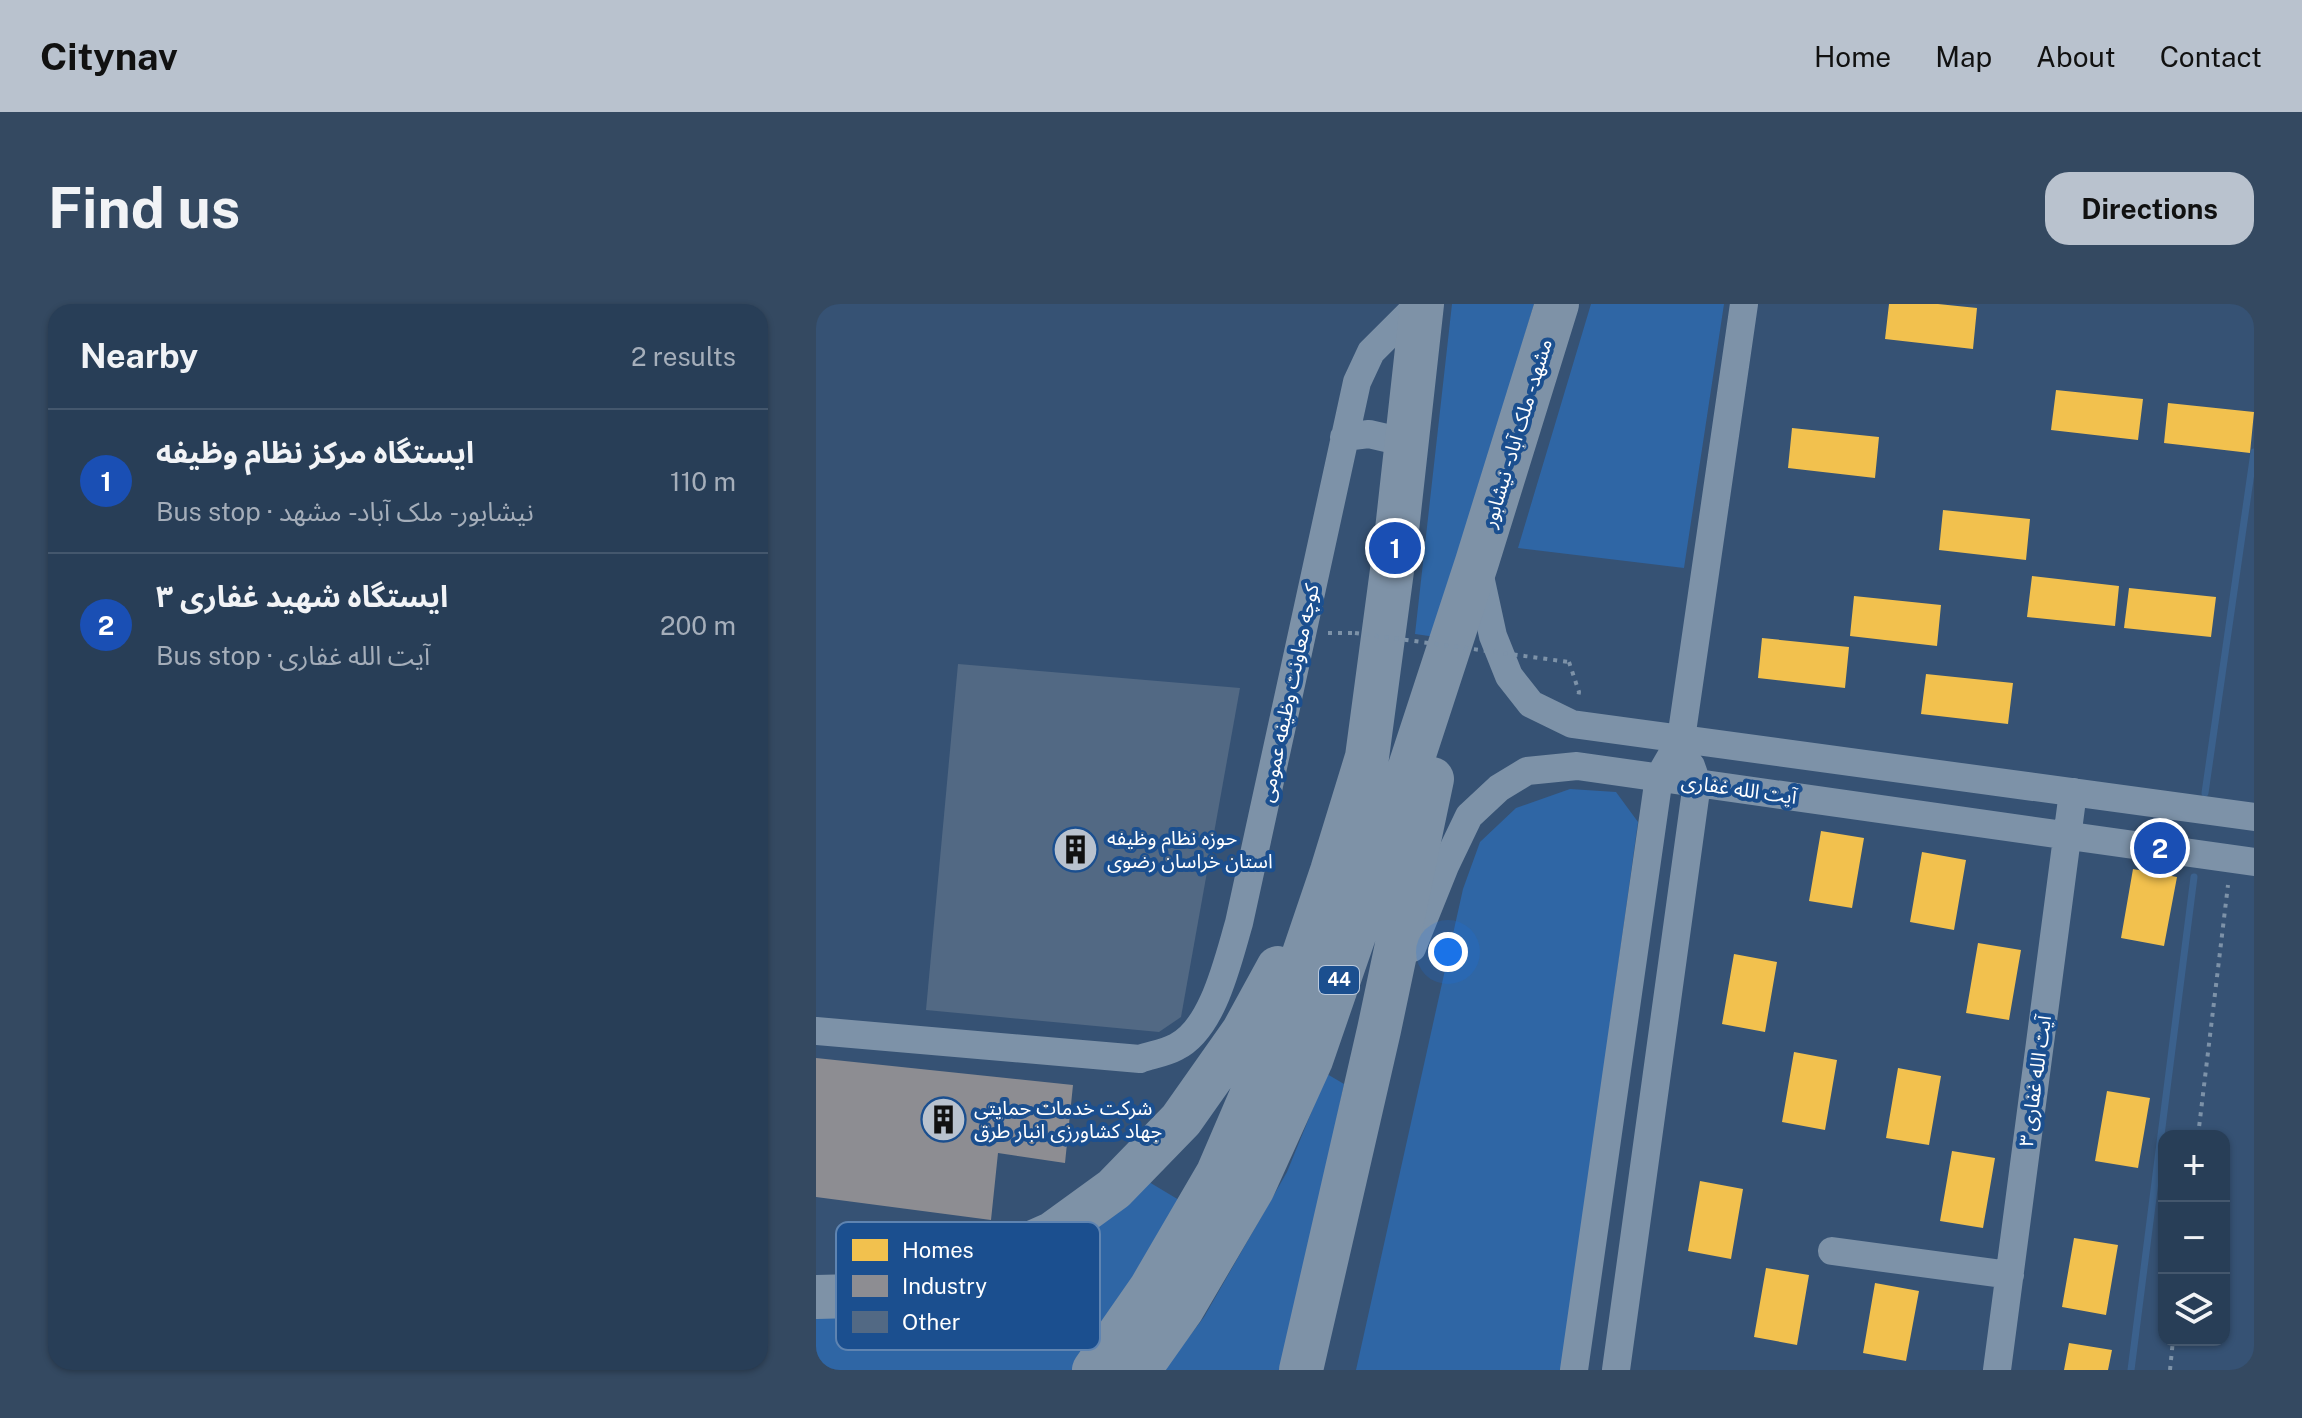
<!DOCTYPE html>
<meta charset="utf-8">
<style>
:root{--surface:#283e57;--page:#344961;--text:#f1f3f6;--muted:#a5aeba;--line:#44576d;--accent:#b9c2ce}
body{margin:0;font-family:"Public Sans","Noto Sans Arabic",sans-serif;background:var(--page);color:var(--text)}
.controls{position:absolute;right:24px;bottom:24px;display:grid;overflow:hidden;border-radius:16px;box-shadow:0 2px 6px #0004}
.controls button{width:72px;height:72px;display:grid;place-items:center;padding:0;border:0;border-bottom:2px solid var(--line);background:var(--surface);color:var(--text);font:40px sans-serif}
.you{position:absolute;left:632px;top:648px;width:28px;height:28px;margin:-20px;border:6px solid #fff;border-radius:50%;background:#1a73e8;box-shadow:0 0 0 12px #1a73e833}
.badge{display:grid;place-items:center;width:52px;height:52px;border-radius:50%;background:var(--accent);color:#fff;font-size:26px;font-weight:700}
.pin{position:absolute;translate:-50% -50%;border:4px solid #fff;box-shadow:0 2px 8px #0006}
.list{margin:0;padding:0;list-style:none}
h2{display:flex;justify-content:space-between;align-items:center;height:104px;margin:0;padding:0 32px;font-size:34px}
h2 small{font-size:26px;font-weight:400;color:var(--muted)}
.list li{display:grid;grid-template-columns:52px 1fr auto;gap:24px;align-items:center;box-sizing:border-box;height:144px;padding:0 32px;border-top:2px solid var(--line)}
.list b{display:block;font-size:30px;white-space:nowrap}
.list p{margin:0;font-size:26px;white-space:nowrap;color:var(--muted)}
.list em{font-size:26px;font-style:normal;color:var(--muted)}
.icon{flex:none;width:44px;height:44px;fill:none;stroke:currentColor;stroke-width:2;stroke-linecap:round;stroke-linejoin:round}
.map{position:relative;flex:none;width:1438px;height:1066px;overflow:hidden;border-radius:24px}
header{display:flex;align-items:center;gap:48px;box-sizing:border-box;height:112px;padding:0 40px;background:var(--accent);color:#111}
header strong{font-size:38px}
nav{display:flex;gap:44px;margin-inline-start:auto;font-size:28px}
.intro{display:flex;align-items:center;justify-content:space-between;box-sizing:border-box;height:192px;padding:0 48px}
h1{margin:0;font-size:56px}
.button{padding:20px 36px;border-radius:24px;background:var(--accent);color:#111;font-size:28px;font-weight:700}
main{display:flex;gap:48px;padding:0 48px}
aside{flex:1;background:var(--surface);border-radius:24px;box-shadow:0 2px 6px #0004}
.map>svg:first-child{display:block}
.green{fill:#2f66a5}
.homes{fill:#f2c14e}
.industry{fill:#8d8d92}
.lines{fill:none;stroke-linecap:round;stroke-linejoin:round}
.stream{stroke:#3b618d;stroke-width:7}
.building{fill:#526984}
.path{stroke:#7d92a8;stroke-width:4;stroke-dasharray:4 6;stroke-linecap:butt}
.street{stroke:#7d92a8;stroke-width:28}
.highway{stroke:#7e92a7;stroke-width:44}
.path-bridge{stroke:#7d92a8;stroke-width:4;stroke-dasharray:4 6;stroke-linecap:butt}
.labels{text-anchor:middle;stroke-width:8;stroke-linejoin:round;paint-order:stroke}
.shield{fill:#1b4f8f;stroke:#bbcadd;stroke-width:2}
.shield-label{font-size:18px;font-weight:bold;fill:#fff}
.street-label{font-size:20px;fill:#fff;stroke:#1b4f8f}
.poi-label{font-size:20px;fill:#fff;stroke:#1b4f8f;text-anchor:start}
.key{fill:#1b4f8f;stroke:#5f84b1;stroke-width:2}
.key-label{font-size:22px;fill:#fff}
</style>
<header>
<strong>Citynav</strong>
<nav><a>Home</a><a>Map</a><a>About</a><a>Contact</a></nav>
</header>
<div class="intro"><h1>Find us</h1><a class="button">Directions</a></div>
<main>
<aside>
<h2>Nearby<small>2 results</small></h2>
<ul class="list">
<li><span class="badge" style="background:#1a4fb4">1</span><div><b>ایستگاه مرکز نظام وظیفه</b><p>Bus stop · نیشابور - ملک آباد - مشهد</p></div><em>110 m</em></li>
<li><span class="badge" style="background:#1a4fb4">2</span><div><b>ایستگاه شهید غفاری ۳</b><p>Bus stop · آیت الله غفاری</p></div><em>200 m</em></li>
</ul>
</aside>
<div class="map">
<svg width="1438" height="1066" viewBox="0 0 1438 1066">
<rect width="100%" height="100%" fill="#365274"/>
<!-- green -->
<path class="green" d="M636,0H718L620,333L599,330Z
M775,0H908L868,264L702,244Z
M754,485L800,488L822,518L746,1066H540L647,585L664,538L700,504Z
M511,770L528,780L468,1066H348L388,1013L471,868Z
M333,878L368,899L257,1066H0V1012Z"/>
<!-- homes -->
<path class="homes" d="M1073,0H1122L1161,4L1157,45L1069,35Z
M1240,86L1327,95L1322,136L1235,126Z
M1352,99L1438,108L1434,149L1348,139Z
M976,124L1063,133L1059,174L972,164Z
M1127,206L1214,215L1210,256L1123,246Z
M1216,272L1303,282L1299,322L1211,313Z
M1313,284L1400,293L1395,333L1308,324Z
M1038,292L1125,301L1121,342L1034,332Z
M946,334L1033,343L1029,384L942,374Z
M1110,370L1197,379L1192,420L1105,410Z
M1005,527L1048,534L1036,604L993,597Z
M1106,548L1150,556L1138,626L1094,618Z
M1317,565L1361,573L1348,642L1305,634Z
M1162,639L1205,646L1193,716L1150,709Z
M918,650L961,658L949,728L906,720Z
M978,748L1021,756L1009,826L966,818Z
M1082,764L1125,772L1113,841L1070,834Z
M1291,787L1334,794L1322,864L1279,857Z
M1136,847L1179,854L1167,924L1124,917Z
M884,877L927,885L915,955L872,947Z
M1258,934L1302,941L1290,1011L1246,1003Z
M950,964L993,971L981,1041L938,1033Z
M1059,979L1103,987L1090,1057L1047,1049Z
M1253,1039L1296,1046L1292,1066H1248Z"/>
<!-- industry -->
<path class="industry" d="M0,754L257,781L249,859L182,849L175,916L0,893Z"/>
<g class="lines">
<!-- stream -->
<path class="stream" d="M1389,489L1438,148
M1315,1066L1378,573"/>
</g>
<!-- building -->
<path class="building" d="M142,360L424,384L365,713L343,728L110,706Z"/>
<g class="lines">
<!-- path -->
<path class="path" d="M512,329H536
M753,358L763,388L762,394
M1382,832L1412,581
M1354,1066L1357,1036"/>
<!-- street -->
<path class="street" d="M528,133L553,130L592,139
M662,263L677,332L693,372L715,400L756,420L1438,513
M596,644L629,562L653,512L683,484L711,467L761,462L1438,558
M0,727L324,755C335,751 349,749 360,743C397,725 412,656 423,619L541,78L555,48L603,0
M1016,947L1194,971
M758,1066L843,473L865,435L928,0
M800,1066L881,479L875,462
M1181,1066L1257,488"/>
<!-- highway -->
<path class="highway" d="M0,993L39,992L140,972L236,930L298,885L365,816L427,728L462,664
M278,1066L335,984L402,869L457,741L516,567L551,453L579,244L606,0
M323,1066L366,1005L437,884L495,756L554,585L661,258L741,0
M485,1066L563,726L616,475"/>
<!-- path-bridge -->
<path class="path-bridge" d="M539,329L753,358"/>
</g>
<!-- icons -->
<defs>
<symbol id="building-disc" viewBox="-11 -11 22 22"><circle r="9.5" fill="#b9c2ce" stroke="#1b4f8f"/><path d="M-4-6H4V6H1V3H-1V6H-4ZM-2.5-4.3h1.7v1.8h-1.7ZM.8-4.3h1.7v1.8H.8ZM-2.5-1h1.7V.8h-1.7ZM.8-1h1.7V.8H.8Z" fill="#111"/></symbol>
</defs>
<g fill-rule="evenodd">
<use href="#building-disc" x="234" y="520" width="51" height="51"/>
<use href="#building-disc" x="102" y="790" width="51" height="51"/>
</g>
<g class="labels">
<!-- shield labels -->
<rect class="shield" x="503" y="662" width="40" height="28" rx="6"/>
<g class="shield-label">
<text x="523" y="682">44</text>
</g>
<!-- street labels -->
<g class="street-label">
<text transform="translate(701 129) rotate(-73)" y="7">مشهد - ملک آباد - نیشابور</text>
<text transform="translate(473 389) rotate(-78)" y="7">کوچه معاونت وظیفه عمومی</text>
<text transform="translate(923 485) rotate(8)" y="7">آیت الله غفاری</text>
<text transform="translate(1219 777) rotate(-82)" y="7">آیت الله غفاری ۳</text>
</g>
<!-- poi labels -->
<g class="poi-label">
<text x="291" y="541">حوزه نظام وظیفه<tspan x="291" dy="23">استان خراسان رضوی</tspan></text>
<text x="158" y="811">شرکت خدمات حمایتی<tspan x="158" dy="23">جهاد کشاورزی انبار طرق</tspan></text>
</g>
</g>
<!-- legend -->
<rect x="20" y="918" width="264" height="128" rx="12" class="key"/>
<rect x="36" y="935" width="36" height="22" fill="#f2c14e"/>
<rect x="36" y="971" width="36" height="22" fill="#8d8d92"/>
<rect x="36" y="1007" width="36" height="22" fill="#526984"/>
<g class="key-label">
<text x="86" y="954">Homes</text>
<text x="86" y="990">Industry</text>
<text x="86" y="1026">Other</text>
</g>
</svg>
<div class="controls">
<button>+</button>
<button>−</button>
<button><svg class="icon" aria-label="layers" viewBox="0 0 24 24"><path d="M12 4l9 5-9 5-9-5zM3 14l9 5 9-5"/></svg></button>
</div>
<div class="you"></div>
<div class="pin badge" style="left:579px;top:244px;background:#1a4fb4">1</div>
<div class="pin badge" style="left:1344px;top:544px;background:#1a4fb4">2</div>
</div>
</main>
